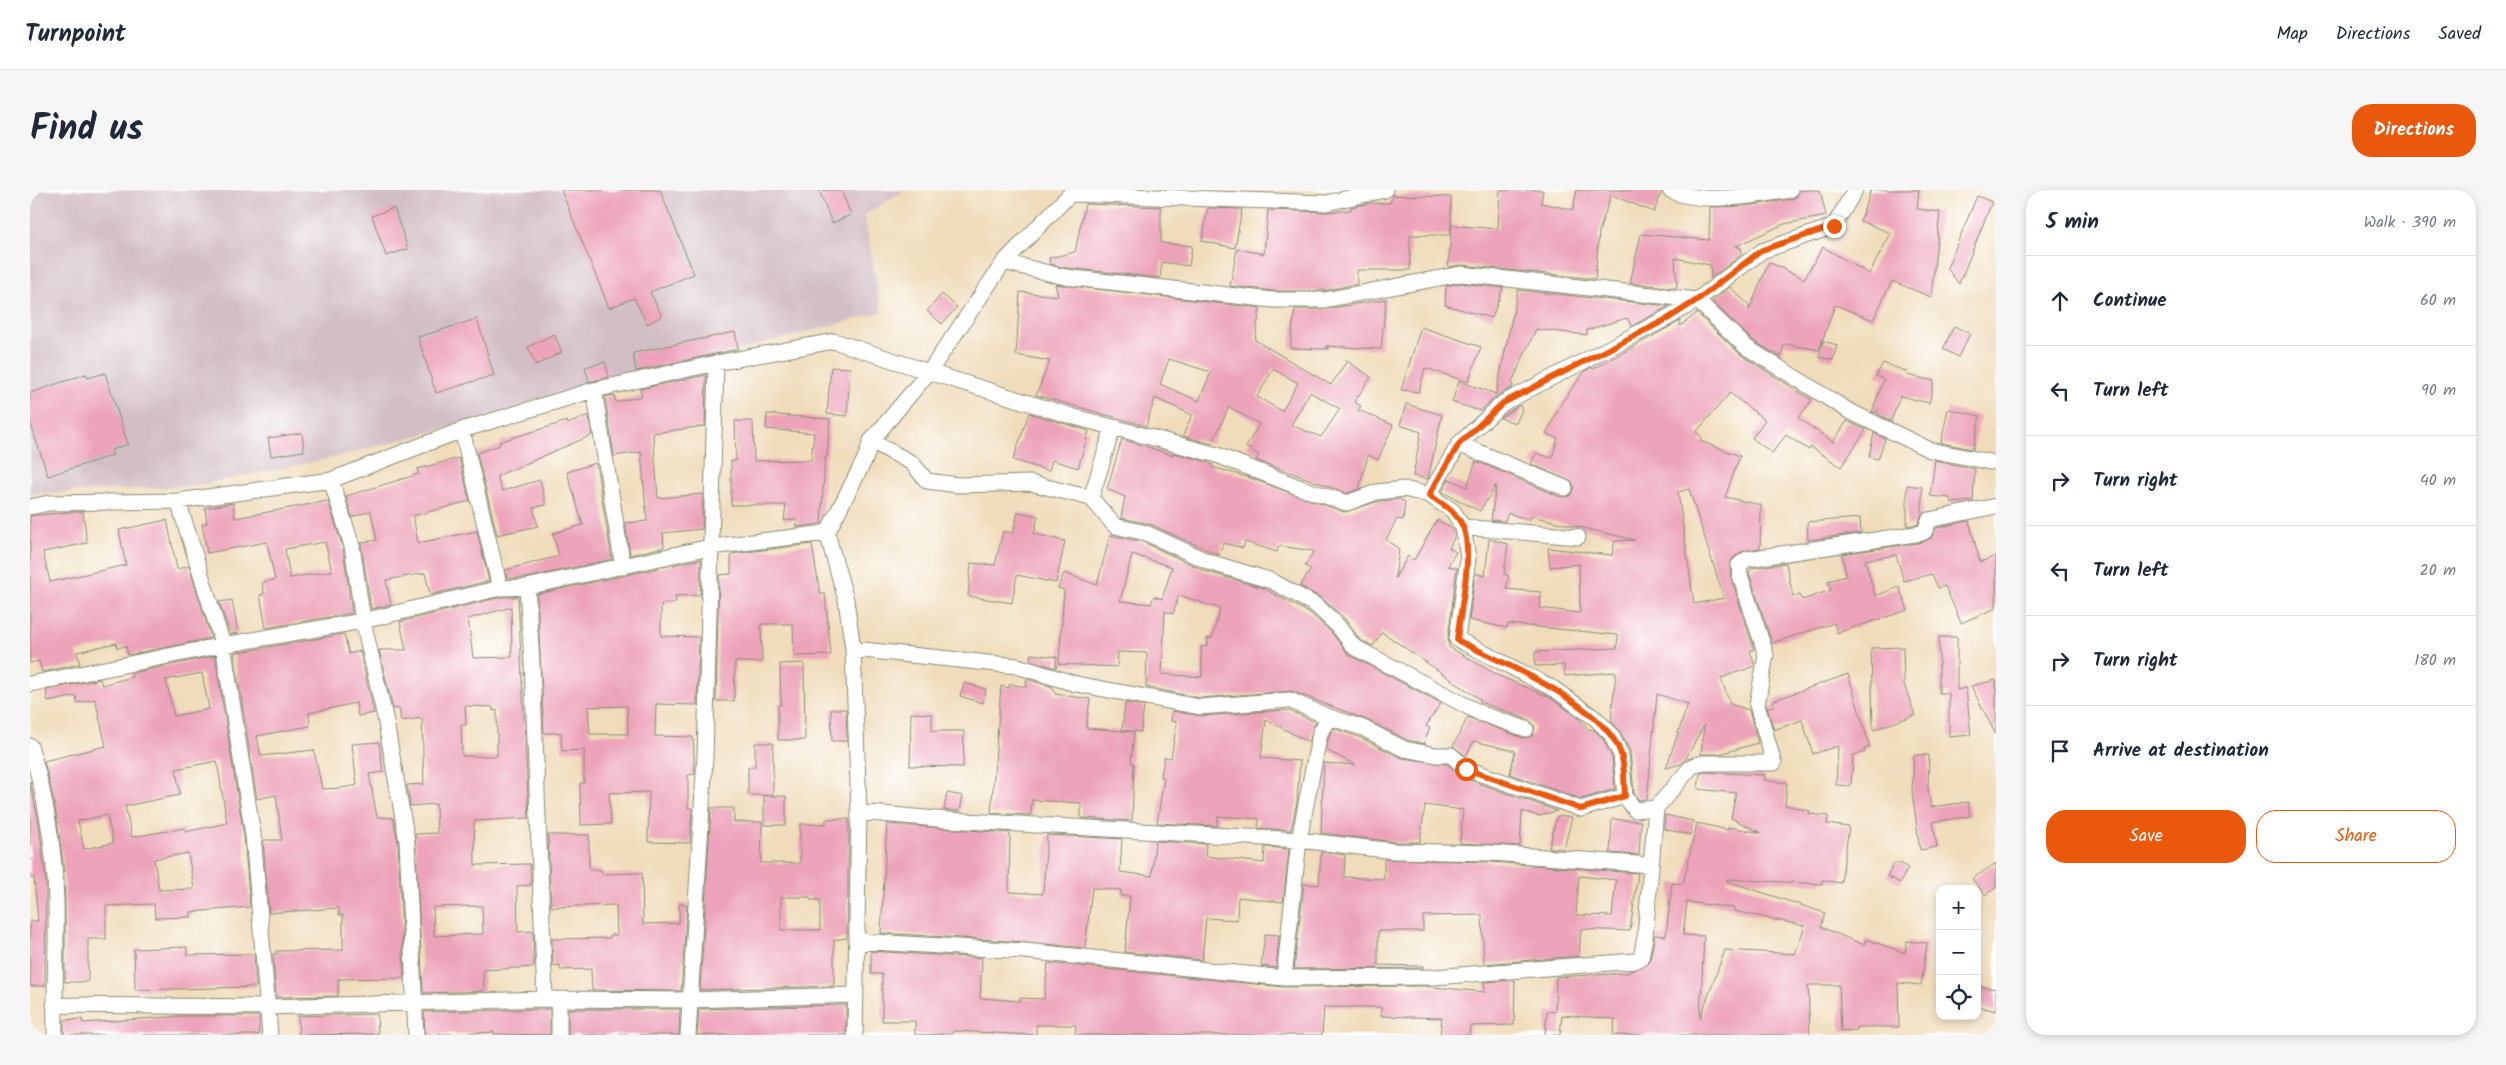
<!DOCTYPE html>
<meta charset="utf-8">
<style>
:root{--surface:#fff;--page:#f6f6f7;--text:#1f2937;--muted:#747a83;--line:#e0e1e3;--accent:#ea580c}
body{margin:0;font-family:Kalam,sans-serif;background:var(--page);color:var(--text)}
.controls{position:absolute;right:15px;bottom:15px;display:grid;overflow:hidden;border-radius:10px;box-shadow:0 2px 8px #0003}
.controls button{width:45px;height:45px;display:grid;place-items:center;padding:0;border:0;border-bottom:1px solid var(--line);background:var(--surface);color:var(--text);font:25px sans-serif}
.stop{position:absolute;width:15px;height:15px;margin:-11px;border:4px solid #ea580c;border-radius:50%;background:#fff}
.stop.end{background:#ea580c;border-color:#fff;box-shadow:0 1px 5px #0008}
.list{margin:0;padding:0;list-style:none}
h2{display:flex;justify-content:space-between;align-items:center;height:65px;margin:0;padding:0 20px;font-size:21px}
h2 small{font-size:16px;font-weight:400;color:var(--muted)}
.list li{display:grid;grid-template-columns:32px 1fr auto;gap:15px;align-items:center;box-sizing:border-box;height:90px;padding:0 20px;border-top:1px solid var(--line)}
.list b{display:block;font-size:19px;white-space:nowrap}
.list em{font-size:16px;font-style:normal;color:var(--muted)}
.actions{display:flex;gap:10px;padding:15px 20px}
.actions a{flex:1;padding:11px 0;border:1px solid var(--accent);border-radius:20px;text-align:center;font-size:18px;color:var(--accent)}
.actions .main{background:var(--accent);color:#fff}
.icon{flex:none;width:28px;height:28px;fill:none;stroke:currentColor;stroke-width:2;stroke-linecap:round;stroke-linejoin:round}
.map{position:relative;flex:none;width:1966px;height:845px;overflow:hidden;border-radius:20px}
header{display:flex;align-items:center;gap:30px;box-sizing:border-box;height:70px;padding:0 25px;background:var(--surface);border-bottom:1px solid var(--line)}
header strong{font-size:24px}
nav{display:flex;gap:28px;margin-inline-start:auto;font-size:18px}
.intro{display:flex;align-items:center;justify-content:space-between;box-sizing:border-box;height:120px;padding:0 30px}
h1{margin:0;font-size:35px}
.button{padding:12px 22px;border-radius:20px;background:var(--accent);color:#fff;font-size:18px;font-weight:700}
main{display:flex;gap:30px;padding:0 30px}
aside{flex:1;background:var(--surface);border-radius:20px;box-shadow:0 2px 8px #0003}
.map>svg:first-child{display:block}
.industrial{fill:#d2bec5}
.building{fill:#eda4ba;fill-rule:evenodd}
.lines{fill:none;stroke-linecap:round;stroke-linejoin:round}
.street-casing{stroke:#888c77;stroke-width:17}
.street{stroke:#fff;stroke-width:15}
.route{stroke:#ea580c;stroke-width:6}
</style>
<header>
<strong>Turnpoint</strong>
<nav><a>Map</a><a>Directions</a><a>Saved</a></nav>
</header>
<div class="intro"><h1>Find us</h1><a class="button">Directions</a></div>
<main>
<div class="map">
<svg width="1966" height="845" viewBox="0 0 1966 845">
<rect width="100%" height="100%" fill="#fff"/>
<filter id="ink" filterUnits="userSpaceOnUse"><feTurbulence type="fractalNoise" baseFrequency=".02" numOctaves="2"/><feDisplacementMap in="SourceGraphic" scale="10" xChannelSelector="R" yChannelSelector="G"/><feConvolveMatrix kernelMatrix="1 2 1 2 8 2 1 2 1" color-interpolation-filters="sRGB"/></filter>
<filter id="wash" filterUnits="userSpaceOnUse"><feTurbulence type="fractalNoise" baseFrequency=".0096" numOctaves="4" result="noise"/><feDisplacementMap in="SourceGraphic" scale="20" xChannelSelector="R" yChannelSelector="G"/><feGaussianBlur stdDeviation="1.12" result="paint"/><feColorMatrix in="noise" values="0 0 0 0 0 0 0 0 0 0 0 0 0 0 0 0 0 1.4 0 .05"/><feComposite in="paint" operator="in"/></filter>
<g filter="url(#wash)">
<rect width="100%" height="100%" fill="#f0dcba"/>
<!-- industrial -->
<path class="industrial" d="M0,0H875L834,25L852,122L307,267L164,296L0,304Z"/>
<g id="blocks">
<!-- building -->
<path class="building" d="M531,0H630L664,84L620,102L632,126L617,134L604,108L579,118Z
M789,0H811L821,25L802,33Z
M1470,0H1513L1511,13L1543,20L1547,0H1631V3L1624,22L1581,5L1569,42L1565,89L1432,75L1418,77L1421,45H1380V80H1327V94L1293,101H1244L1200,96L1207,59L1234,64L1238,20L1296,22L1321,20V17L1341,13H1360L1363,5L1421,7V44V35L1468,39Z
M1775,0H1790L1796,26L1754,34L1706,56L1711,58L1712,64L1681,88L1680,75L1645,68L1647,98L1600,93L1611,44L1679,50L1680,17L1716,16L1762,9L1766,7L1769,1Z
M1841,0H1889L1887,19L1910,22L1901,107L1862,91L1843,130L1805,115L1789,160L1754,154L1751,167L1722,150L1682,111L1700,97L1719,115V120L1739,72L1774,89L1793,57L1839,84L1861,43L1830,31Z
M1947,6L1962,12L1929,94L1917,78Z
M1055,14L1131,17V53L1162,56L1159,76L1132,72L1130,88L1037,78L1020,74L1019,68L1045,62Z
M364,18L378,59L356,66L342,26Z
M1178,18L1212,19L1205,58L1172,51Z
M1431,93L1473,98L1462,128L1415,115L1416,96Z
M1025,94L1230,118L1225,150L1301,195L1317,171L1341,187L1324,212L1331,216L1328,220L1363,235L1348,270L1338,265L1329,299L1317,303L1226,270L1229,265L1216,257L1229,234L1199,217L1182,254L1153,246L1162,225L1125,208L1116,236L1006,205L1020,171L986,165L990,102L1028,106ZM1139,169L1181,182L1169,211L1130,194ZM1243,179L1268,193L1252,221L1227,207ZM1280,202L1310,219L1291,247L1261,235Z
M1488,100L1639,116L1602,136L1597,128L1557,140V145L1506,139L1482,192L1483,197L1467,206L1450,221L1422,212L1429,191L1466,204Z
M912,104L927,117L912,134L897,121Z
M1356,109L1351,159L1295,156L1299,159L1260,158L1265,119H1296Z
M1667,123L1711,165L1782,210L1768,228L1803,252L1817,231L1836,240L1811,277L1781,257L1779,260L1756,245L1742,263L1722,248L1735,230L1700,203L1666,242L1672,247L1670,251L1710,266L1695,307L1731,315L1730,358L1711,362L1703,368L1700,375L1701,388L1724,459L1720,461L1725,476L1691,488L1700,514L1719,520L1728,553L1690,564H1671L1674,535L1655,570L1651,574L1636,578L1658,514L1627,504L1617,609L1609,610L1604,603L1600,561L1589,540L1581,531L1586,482L1535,486L1534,475L1505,476V462L1587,458L1588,445L1478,434L1477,438L1439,430L1445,383L1455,386L1459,349L1478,354L1474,384L1479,386L1476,399L1511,402L1510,418L1550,423L1549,374L1520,377L1518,358L1582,365L1585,351L1605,350L1501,326L1500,330L1478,323L1475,331L1461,330L1466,295L1450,321L1412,302L1419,289L1437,297L1446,271L1531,307L1540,306L1544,297L1542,292L1501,274L1506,263L1522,268L1528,248L1516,244L1532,212L1555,181L1562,177L1563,179L1650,131V136ZM1659,299L1694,408L1664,414L1648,302Z
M447,129L464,185L406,203L388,147Z
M1924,136L1940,144L1928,167L1913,159Z
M1391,137L1451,157L1438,192L1395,178L1389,202L1371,200Z
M705,142L708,159L606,181L603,163Z
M524,144L532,162L506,175L498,157Z
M1793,151L1807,155L1803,170L1789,167Z
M575,172L579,187L559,192L555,177Z
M1853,173L1878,182L1877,185L1904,191L1899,213L1870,206L1861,231L1848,224V222H1842L1854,189L1846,186Z
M801,177L820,178L817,226L797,224Z
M75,183L98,254L81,260L83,265L18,286L0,232V203L56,184L58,188Z
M676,185L675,236L623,243L628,308L673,304L672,339L633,343L634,357L600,365L595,333L617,331L611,262L584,266L575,207L584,205L586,212L612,206L610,199Z
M1376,214L1412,225L1398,289L1383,286L1391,242L1370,235Z
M1490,215L1492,220L1486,233L1470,228Z
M1918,219L1950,226L1943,259L1911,253Z
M999,223L1059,241L1048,278L1022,270L1019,281L983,270Z
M737,224L800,229L797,267H795L791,334L767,337L766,329L754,331L756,315H701V271H706L705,231H723L724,271L781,270L784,243L736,239Z
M559,225L562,245L467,286L472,301L510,290L516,315L503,318L508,336L467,345L447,263L470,255L469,252L537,231L538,234Z
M272,243L274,261L241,266L238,248Z
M1844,243L1855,249L1848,269L1839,267Z
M1092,249L1143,265V263L1175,271L1183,275L1182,277L1217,287L1314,322L1349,311L1370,309L1375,312L1373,330L1367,329L1356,350L1369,359L1365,388L1378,366L1384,370L1407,330L1423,339L1425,346L1419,358L1426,362L1418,376L1427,378L1418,448L1419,457L1469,486L1519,507L1549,528L1558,539L1564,540L1573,549L1582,568L1585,599L1551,609L1480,584L1485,561L1444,551L1436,566L1423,556L1438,527L1493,548L1502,546L1505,537L1499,530L1450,512L1451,510L1352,442L1343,456L1330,450L1315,429L1293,409L1270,396L1281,379L1275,376L1284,361L1249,356L1247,362L1215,352L1213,358L1193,353L1189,365L1120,334L1091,328L1095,307L1077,299Z
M429,268L440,311L383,326L388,353L447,341L459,391L400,405L395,383L356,390L361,415L341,419L331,353L347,350L341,321L322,327L316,306L389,284L387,279Z
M1905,270L1945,279L1943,311L1922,313L1920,308L1900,306Z
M566,273L582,369L496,388H477L475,380L529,366L523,343L553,335L537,282Z
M1877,295L1892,297V324L1888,334L1877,336Z
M298,311L313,358L322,423L236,438L230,405L234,404L232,392L245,390L237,352L177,363L172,334L177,333L175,318L203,313L205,328ZM295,352L302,381L260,388L255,359Z
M39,322H53L57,353L13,362L20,392L96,375L89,340L137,330L147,379L159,376L181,448L98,465L96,456L87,458L86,453L47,462L50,474L12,482L9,471L0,473V326Z
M988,322L1008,326L1004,344L1035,351L1026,393L987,385L982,413L938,406L941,373L965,375L973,341L983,343Z
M1830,328L1831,343L1778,350L1777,332Z
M1939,331L1950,372L1966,366V418L1931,433L1915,396L1908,398L1902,384L1874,391L1866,365L1835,370L1845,406L1869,397L1878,420L1807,443L1804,433L1742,453L1719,383L1721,378L1756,373L1763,407L1770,405L1772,410L1801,400L1798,391L1816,386L1812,364L1893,352L1901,348L1906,338Z
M1080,345L1113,352L1175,381L1233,398L1281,424L1301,442L1319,465L1411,513L1396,536L1400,538L1394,552L1396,554L1377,550L1337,530L1262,501L1170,508L1116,497L1117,463L1088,462L1087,477L1029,474L1034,400L1028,398L1034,383L1067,395ZM1102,364L1142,377L1132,409L1124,406L1121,414L1090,411ZM1149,405L1190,419L1182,448H1177L1178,456L1171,457L1172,487L1132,484L1135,421L1143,424Z
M782,354L790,404H795L801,465L764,466L763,434H731L732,472H705L704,511H686L689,385L701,384V364Z
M671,369L670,405L645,406L646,412L631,414V446L669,447L667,515L626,514L625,546L663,547L665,584L658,585V618H662L660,653L618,652L619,602L579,603L581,634L551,635L550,593H554V560L532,561L531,543H514L507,404ZM597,516L598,544H560L558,517Z
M471,407H488L499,628L444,631L445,675L500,674L501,695L487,696L488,742L503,741L504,777L453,780L454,801L393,803L385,644L407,643L406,614L380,616L377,595L394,594L392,528L371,531L369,518L363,519L349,460H376L370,432ZM481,417L482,467L443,468L438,429ZM435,516L463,517V521L467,520V566H432L431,535H436ZM452,716L453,744L404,746L403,717Z
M202,410L208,443L200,444L189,412Z
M314,444L319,464L330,461L344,523L328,526L326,513L279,523L280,536L227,546L231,566L284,560L292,599L312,598L327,595L322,554L349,552L353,582L339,584L347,627L363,628L368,652L374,788L308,789V806L246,807L243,764H246V761L313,760V725H309V718L239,723L233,650H252L246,605L227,609L204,463Z
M1909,447H1927V500L1936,498L1941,545L1919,547V503H1909Z
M1873,457L1874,494L1885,525L1843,540L1841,458Z
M1001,464L1027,467L1026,478L1000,470Z
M185,466L214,646L220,717L161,722V727L125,728L124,714L76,716V749H58V792H35V711L33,672L24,611L14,571L76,556L65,509L47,513L46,506L18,512L16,500L70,489L72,495L102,487L101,483ZM172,483L179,519L144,526L136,490ZM187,571L197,633L155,642V638L102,647L95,616L150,605L146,579ZM77,625L83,653L54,659L48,631ZM158,663L164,699L129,700L124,669Z
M774,473L775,550H748V515H751L750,474Z
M1818,484L1840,557L1834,559L1835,562L1823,565L1821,596L1806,595L1808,556L1783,564L1772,530L1744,540L1737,517L1744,516L1742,511Z
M997,489L1023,497L1025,504L1060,509L1056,538L1104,542L1101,573H1104L1102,631L1051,628V613L1002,610L1001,625L961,623L971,496L979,498L980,494L996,497Z
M1966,490V545L1941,496Z
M934,493L956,499L953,513L930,506Z
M1095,513L1114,516L1111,542L1092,540Z
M801,519H816L817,551H802Z
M1257,520L1286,532L1279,552L1236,530L1231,568L1270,571L1267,612L1261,640L1228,638L1229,629L1188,626L1187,636L1127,633L1134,588L1131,587L1134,567L1141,568L1147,532L1141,531L1142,521L1171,526Z
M881,523L902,524V541H934L933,577L880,576Z
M1303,538L1329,547L1372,568L1417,574L1434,588L1527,621L1509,626L1492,621L1490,656L1430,653L1433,620L1395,615L1390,652H1365L1291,643L1294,573L1326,575L1296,560L1299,546Z
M725,553H743V605H718V577H725Z
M1884,565H1899L1898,598L1901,617L1938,612L1940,626L1903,632L1907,657L1890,660L1882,601Z
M1674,582L1735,585L1734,590L1757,593L1755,615L1780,621L1779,624L1798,626L1797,634L1819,637L1811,693L1792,690V694L1697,689V691L1795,723L1791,737L1834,755L1836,749L1875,763L1877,751L1897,753L1891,795L1868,793L1869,837H1827V840L1811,841L1809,795H1778L1780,845H1583L1585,829L1532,825L1530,845H1515L1517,821L1525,822L1526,787L1597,783L1619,773L1625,745L1636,746L1642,693L1653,694L1667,633L1698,640L1699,637L1731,643L1701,628L1706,603L1668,599L1670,584ZM1657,712L1704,718V721L1775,736L1765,764L1695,760L1670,828L1674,746L1653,745Z
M0,591L9,634L16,693L15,796H0V731H8L4,688H0Z
M917,603L933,606L930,621L914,620Z
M734,606H756V635H734Z
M681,618H704V632H732L731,673H770V634H796V629H819L817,748L804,750V796L670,800ZM751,707H780V710H790V740H751Z
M1635,625L1663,631L1660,645L1634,639Z
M1527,626L1542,627L1534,659L1519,658Z
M1582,629L1611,631L1609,665L1580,663Z
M857,634L980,643L979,702L1013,704L1017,645L1092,649L1090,682L1122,686L1125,651L1176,654L1175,666L1234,673L1235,657L1259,659L1253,712L1208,707L1207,730L1176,728L1172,770L1095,762L1100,706H1091V700L1062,698L1055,758L996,752L851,743Z
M518,645H559V680H572V684L612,683L613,734L649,733V714H657L651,801L562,800L561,779L530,780V775L523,776L522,749L580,748V745H587L586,715L521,717Z
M1291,662L1315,665L1314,687L1354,689V669L1461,672L1608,683L1600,741L1551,739L1549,766L1454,774L1452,725L1393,726V741H1348V775L1393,776V778L1264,779L1274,694L1289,695ZM1549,686L1586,690L1582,726L1546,725Z
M1864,673H1870L1878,678L1870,693L1857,686Z
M1966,673V697L1955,705L1942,689Z
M1235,744L1249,745L1246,778L1231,776Z
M157,757V765L224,764L226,797L105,800L104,759Z
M841,761L952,768L950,808L990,811V808L1014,809L1018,773L1254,797L1393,796L1455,802L1454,792L1485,790L1484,835L1440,836L1439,845H1410L1412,828L1351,826V817H1294L1292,845H1045L1046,835H1006V845L923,841V844L885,845V831H852V784H841Z
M1947,796L1966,799V821L1947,816Z
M816,815V845H667L669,819Z
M520,819V845L464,844V842L395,845L394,822Z
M538,819H650L649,845H538Z
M347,824L348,844L269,845L268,826Z
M152,826H229V845H34V830L52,829L53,833Z"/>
</g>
</g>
<g filter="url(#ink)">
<use href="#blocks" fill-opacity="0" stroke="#888c77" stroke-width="1"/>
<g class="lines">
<defs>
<path id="street" d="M1640,0C1670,15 1727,6 1760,0
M1042,4L1296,13L1355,0
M974,72L1035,87L1243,110H1294L1431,84L1667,110L1716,157L1819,221L1900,260L1960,272
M564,200L593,377
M432,240L470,398
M841,251L882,273L897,291L928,295L1000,293L1061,308L1085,336L1116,343L1179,372L1242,391L1287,416L1308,436L1324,457L1452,524L1496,539
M1429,254L1535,298
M301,290L322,356L333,431L355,527L377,651L386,845
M1399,305L1429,254L1473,213L1639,127L1667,110L1732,61L1804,36L1825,0
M1061,308L1083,237
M148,311L193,455L223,645L240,845
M0,317L19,313L148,311L301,290L432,240L564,200L686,173L804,151L899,182L974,72L1044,0
M1433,337L1548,347
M497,397L502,472L515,809
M823,459L987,476L1046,494L1170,517L1259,510L1299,527L1333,538L1374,559L1406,565H1421L1437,579L1551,619L1595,606
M0,494L193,455L333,431L470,398L497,397L680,357L797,343
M0,556C15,602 25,662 26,711C27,755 24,800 25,845
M829,622L918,630L1269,650L1364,661L1461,663L1620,675
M826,751L995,761L1254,788L1404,787L1605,771L1611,768L1615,747L1626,618L1662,576L1673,573H1744L1727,515L1736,465L1710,385L1709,375L1717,369L1892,343L1895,341L1899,330L1966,316
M1254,788L1269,650L1290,543L1299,527
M529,810V845
M24,815L238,817L515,809L660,810L825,805
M658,845L675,567L686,173
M825,845L829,622L823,459L816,410L797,343L836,267L841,251L899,182L1041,226L1187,265L1271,298L1317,313L1347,302L1374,299L1399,305L1423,321L1433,337L1438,368L1427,449L1524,499L1566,529L1581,544L1591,565L1595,606L1605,620L1626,618"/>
</defs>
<!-- street casing -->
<use href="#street" class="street-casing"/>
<!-- street -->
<use href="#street" class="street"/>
</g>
</g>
<g class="lines" filter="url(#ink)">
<!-- route -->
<path class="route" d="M1436,579L1551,619L1595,606C1594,593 1595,576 1591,564C1575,514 1472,473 1427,450C1430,420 1444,363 1433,337C1427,322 1412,314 1399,305L1429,254L1473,213L1639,128L1667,110L1732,60L1804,36"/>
</g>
</svg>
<div class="controls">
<button>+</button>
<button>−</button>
<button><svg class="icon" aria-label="locate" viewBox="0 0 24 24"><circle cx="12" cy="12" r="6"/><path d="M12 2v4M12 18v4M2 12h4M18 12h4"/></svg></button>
</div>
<div class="stop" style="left:1436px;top:579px"></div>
<div class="stop end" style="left:1804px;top:36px"></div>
</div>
<aside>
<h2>5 min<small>Walk · 390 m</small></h2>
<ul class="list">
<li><svg class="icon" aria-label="ahead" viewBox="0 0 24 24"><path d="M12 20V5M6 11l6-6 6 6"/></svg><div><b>Continue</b></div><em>60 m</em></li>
<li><svg class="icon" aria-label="left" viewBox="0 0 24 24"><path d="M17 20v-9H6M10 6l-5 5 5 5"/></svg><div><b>Turn left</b></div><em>90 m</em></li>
<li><svg class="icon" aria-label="right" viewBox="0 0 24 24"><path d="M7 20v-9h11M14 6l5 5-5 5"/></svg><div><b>Turn right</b></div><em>40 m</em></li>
<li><svg class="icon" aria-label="left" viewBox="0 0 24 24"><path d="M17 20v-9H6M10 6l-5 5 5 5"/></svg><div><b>Turn left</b></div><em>20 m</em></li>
<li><svg class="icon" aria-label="right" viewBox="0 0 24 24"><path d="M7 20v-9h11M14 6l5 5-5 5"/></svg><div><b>Turn right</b></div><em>180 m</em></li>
<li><svg class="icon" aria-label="arrive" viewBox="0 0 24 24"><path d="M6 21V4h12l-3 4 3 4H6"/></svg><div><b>Arrive at destination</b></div></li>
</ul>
<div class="actions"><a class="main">Save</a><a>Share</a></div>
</aside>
</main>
